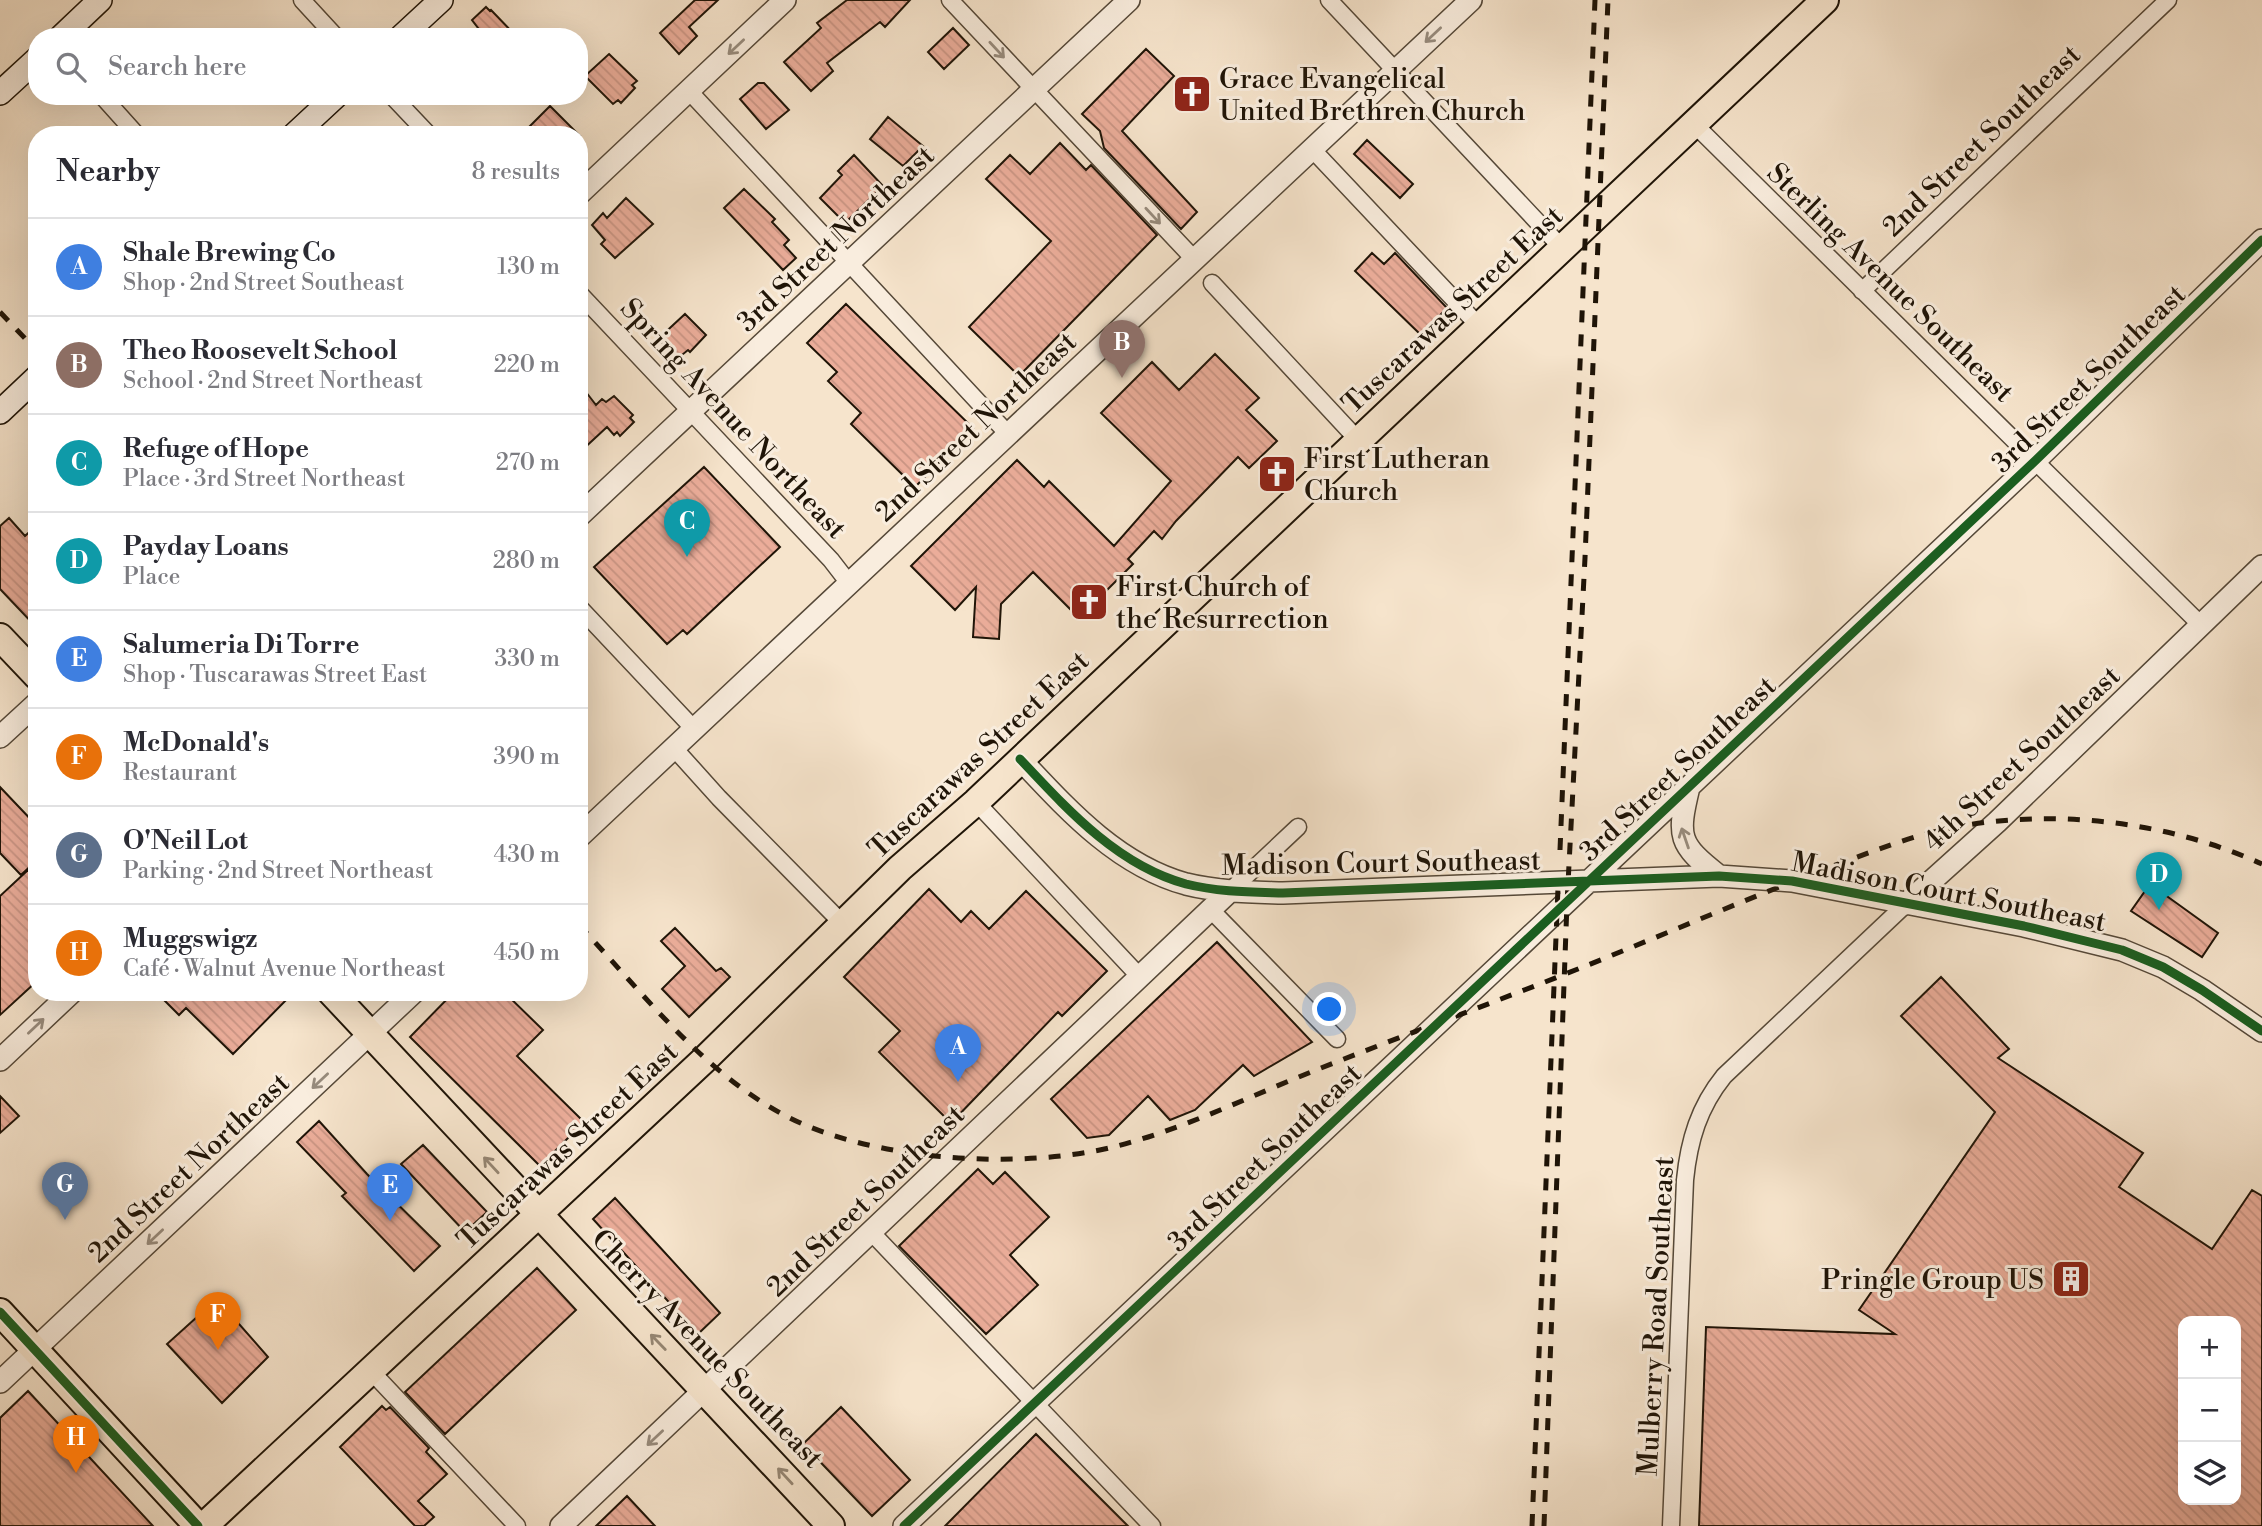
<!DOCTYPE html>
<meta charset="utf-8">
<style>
:root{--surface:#fff;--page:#f7f7f7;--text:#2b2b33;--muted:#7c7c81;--line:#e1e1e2;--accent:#0b8043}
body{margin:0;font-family:"Libre Bodoni",serif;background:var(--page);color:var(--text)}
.controls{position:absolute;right:21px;bottom:21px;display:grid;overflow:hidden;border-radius:14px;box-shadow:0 7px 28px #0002}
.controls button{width:63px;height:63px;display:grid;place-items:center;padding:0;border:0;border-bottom:2px solid var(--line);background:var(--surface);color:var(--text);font:35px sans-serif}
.you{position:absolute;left:1330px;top:1010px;width:24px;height:24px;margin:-18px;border:5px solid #fff;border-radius:50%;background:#1a73e8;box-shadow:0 0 0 10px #1a73e833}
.badge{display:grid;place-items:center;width:46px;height:46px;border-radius:50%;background:var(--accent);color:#fff;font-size:23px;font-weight:700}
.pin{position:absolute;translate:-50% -58px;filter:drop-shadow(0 2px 4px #0008)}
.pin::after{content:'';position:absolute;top:37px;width:24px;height:21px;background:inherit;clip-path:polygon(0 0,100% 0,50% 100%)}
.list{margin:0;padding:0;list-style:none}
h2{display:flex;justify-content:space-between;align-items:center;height:91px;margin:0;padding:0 28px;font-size:30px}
h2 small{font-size:23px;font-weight:400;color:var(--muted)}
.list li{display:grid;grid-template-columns:46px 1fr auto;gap:21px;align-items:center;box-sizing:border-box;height:98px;padding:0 28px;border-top:2px solid var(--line)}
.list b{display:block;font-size:26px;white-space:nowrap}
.list p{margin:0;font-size:23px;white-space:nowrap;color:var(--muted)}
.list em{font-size:23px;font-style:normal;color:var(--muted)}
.icon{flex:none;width:38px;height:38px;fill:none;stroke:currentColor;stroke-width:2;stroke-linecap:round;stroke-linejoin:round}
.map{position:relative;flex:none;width:2262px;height:1526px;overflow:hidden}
.search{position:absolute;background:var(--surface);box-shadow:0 7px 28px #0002;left:28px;top:28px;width:560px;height:77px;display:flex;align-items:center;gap:18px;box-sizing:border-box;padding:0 24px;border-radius:28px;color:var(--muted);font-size:26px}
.panel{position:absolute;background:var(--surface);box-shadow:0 7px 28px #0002;left:28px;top:126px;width:560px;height:875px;border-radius:28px}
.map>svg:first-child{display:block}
.building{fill:url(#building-back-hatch);stroke:#1f1407;stroke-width:2;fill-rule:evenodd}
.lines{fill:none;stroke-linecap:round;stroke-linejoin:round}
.minor-casing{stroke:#554838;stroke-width:19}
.tertiary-casing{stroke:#554838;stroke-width:24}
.secondary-casing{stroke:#1f1407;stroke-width:26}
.primary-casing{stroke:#1f1407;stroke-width:30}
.minor{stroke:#f9edde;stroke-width:16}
.tertiary{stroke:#f9edde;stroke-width:21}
.secondary{stroke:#f9edde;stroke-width:23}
.primary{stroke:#f6e4cc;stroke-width:26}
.rail{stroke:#1f1407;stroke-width:5;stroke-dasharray:12 12;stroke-linecap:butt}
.cycleway-casing{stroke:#f9edde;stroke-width:13}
.cycleway{stroke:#1b5e20;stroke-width:9}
.oneway{stroke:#978b7d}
.oneway2{stroke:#958673}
.labels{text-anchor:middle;stroke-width:6;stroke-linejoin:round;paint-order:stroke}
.poi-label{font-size:28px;fill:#1f1407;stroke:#f9edde;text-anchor:start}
.street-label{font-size:28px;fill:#1f1407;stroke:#f9edde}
</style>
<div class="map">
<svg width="2262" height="1526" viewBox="0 0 2262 1526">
<defs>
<pattern id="building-back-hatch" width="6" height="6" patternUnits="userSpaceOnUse" patternTransform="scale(1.75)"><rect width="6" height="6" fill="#ebad9a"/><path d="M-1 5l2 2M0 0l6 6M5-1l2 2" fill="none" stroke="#c99483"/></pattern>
</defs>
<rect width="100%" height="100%" fill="#f6e4cc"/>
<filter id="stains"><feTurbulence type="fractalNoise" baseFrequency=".00286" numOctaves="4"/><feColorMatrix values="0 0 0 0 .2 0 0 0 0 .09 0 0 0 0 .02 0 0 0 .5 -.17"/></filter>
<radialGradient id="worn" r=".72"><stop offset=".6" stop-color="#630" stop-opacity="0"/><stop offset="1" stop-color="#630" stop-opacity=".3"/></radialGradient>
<!-- building -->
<path class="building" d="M695,0H718L689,27L697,36L679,54L660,33Z
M847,0H910L885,27L880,22L827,63L833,71L811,91L784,62L821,28L817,23Z
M486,7L490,11L491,10L517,37H485L472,20Z
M953,28L969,45L944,69L928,52Z
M1146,49L1174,76L1122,131L1197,212L1181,229L1104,148L1100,131L1082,114Z
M609,54L637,81L632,85L635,88L621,103L618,100L613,104L585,76Z
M758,83H764L789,110L766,129L740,99Z
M550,106L579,135H537L529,127Z
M888,117L923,146L903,166L870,139Z
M1367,140L1413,184L1400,198L1354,154Z
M1060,143L1086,170L1091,165L1157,235L1019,376L969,327L1051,241L986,179L1010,155L1030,174Z
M854,155L883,186L845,223L820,198L842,175L838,171Z
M744,189L775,219L772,222L789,240L784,245L796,258L783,270L724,208Z
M626,198L653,224L615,258L601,244L605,240L592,225L603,213L607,218Z
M1372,253L1384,264L1395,253L1447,308L1421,335L1355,271Z
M846,304L973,428L915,487L851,424L861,413L828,381L837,372L807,343Z
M685,314L706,335L690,352L688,350L677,359L658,339Z
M1215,354L1259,398L1246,410L1277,441L1249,468L1238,457L1176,521L1162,539L1154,531L1128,559L1133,564L1079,618L1033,572L1001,604L999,639L973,637L976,587L955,610L911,566L1017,460L1044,487L1049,481L1114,546L1171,481L1101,413L1152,362L1179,390Z
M579,383L596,405L602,399L606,402L614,396L633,415L630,418L634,422L620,436L617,432L614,435L607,427L579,453Z
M704,467L780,547L687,634L683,630L667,644L594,567Z
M9,518L25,536L37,525V628L0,589V526Z
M0,787L37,826V860L21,875L0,853Z
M28,870L37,880V981L0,1015V896Z
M2150,884L2218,933L2202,957L2131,911Z
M929,889L961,922L971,911L989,929L1026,891L1107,971L1062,1016L1058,1012L951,1123L879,1052L900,1031L844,977Z
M675,928L716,971L721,968L730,977L689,1017L662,989L685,966L661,941Z
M1217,942L1312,1042L1254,1076L1243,1065L1195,1110L1170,1120L1148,1096L1109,1135L1087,1138L1051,1099Z
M1941,977L2009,1049L1998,1058L2143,1153L2119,1187L2212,1249L2252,1190L2262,1196V1526H1699L1706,1327L1895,1334L1859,1310L1995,1112L1901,1016ZM2183,1321H2236V1500H2183Z
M156,992H294L233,1054L186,1008L179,1015Z
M454,992H504L543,1030L517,1056L584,1122L540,1166L410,1037Z
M0,1096L19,1116L0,1133Z
M319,1121L367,1174L440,1246L414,1271L342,1196L346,1193L297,1142Z
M423,1145L487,1212L465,1232L401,1164Z
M978,1169L993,1184L1005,1172L1049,1217L1010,1255L1038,1285L986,1334L899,1246Z
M615,1198L720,1313L698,1334L593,1219Z
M537,1268L576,1310L445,1434L405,1392Z
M217,1299L268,1357L222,1403L167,1344Z
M28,1391L153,1526H0V1418Z
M382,1406L386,1410L390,1407L429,1448L426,1452L447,1474L418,1501L434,1517L424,1526H415L340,1447Z
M841,1407L910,1480L872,1516L803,1444Z
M1036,1434L1128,1526H945Z
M627,1496L655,1526H596Z"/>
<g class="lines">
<defs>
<path id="minor" d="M302,0L336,37
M950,0L1195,260
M1329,0L1562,248
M689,91L1008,434
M102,96L137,135
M392,96L429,135
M1694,124L2201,625
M1312,149L1479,326
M1212,283L1358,440
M1862,291L2168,0
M579,293L831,560L848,582
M579,607L694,729
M674,748L719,798L844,925
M976,802L1140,977
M1230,891L1298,827
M1211,910L1337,1039
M872,1233L1152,1526
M370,1370L517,1526
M1671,1526L1685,1180C1689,1140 1699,1107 1724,1076L1906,904"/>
<path id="tertiary" d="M579,194L785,0
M579,516L1129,0
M0,737L37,703
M1020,759C1067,809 1117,865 1186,884C1218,892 1251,892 1283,893L1719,876L1792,881L2024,926L2122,950L2163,967L2202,990L2262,1031
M1689,787C1677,837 1678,844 1719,876
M579,837L1471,0
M1906,904L1997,822L2262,566
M0,1060L72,992
M0,1382L414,992
M561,1526L1230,891
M904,1526L2036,460L2262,240"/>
<path id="secondary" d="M61,37L100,0
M401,37L441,0
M0,93L37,59
M294,135L336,96
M0,412L37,377"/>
<path id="primary" d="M0,637L37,676
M331,992L831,1526
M0,1312L198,1526
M204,1526L705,1059L900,868L976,802L1825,0"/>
</defs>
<!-- minor casing -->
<use href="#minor" class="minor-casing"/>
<!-- tertiary casing -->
<use href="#tertiary" class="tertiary-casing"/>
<!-- secondary casing -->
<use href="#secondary" class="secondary-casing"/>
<!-- primary casing -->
<use href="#primary" class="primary-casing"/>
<!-- minor -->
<use href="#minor" class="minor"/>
<!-- tertiary -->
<use href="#tertiary" class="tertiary"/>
<!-- secondary -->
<use href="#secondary" class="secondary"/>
<!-- primary -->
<use href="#primary" class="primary"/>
<!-- rail -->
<path class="rail" d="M0,312L37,351
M1560,850L1595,0
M579,925C643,993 704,1074 788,1117C874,1161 1020,1170 1113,1147C1181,1130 1246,1098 1311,1072C1414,1031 1518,994 1620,952C1691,923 1762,893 1833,866C1874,851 1913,835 1956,827C2056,808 2170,822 2262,864
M1532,1526L1558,888
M1544,1526L1567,903L1585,558L1608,0"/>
<defs>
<path id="cycleway" d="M1020,759C1067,809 1117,865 1186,884C1218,892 1251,892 1283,893L1719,876L1792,881L2024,926L2122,950L2163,967L2202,990L2262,1031
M0,1312L198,1526
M904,1526L2036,460L2262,240"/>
</defs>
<!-- cycleway casing -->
<use href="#cycleway" class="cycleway-casing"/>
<!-- cycleway -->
<use href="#cycleway" class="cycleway"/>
</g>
<!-- one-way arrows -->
<defs><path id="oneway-shaft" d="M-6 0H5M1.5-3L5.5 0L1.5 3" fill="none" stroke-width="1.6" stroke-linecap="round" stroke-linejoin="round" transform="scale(1.75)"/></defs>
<g class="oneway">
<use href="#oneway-shaft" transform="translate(1433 35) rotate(137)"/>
<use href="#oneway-shaft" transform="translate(736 47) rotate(137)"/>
<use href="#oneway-shaft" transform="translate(997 50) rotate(47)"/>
<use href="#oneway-shaft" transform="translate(1153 216) rotate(47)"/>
<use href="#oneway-shaft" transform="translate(1685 838) rotate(-109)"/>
<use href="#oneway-shaft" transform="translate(36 1026) rotate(-43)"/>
<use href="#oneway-shaft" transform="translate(320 1081) rotate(137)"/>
<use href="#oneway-shaft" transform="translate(155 1237) rotate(137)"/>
<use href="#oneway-shaft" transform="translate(655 1438) rotate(137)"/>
</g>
<g class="oneway2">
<use href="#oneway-shaft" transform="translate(491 1165) rotate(-133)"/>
<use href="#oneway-shaft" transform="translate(658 1342) rotate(-134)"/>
<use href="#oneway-shaft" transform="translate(785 1476) rotate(-133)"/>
</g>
<!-- icons -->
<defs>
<symbol id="church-square" viewBox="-11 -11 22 22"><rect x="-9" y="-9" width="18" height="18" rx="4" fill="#8f2418" stroke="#f9edde"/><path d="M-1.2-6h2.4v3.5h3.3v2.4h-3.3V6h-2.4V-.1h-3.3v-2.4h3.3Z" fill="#fff"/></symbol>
<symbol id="building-square" viewBox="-11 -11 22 22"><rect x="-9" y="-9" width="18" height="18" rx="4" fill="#8f2418" stroke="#f9edde"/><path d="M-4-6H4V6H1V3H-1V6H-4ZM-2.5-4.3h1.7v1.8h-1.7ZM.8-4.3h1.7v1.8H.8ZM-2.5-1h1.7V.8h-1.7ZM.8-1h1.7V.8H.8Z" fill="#fff"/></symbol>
</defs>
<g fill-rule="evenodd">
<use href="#church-square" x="1170" y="72" width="44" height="44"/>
<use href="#church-square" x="1255" y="452" width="44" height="44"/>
<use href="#church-square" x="1067" y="580" width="44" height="44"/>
<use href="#building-square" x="2049" y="1257" width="44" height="44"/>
</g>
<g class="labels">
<!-- poi labels -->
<g class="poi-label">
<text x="1219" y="88">Grace Evangelical<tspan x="1219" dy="32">United Brethren Church</tspan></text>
<text x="1304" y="468">First Lutheran<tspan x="1304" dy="32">Church</tspan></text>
<text x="1116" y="596">First Church of<tspan x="1116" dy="32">the Resurrection</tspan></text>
<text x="2044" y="1289" text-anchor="end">Pringle Group US</text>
</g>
<!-- street labels -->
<g class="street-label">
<text transform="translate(1981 140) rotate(-44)" y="10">2nd Street Southeast</text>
<text transform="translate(835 238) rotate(-43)" y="10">3rd Street Northeast</text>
<text transform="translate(1891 282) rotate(44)" y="10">Sterling Avenue Southeast</text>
<text transform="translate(1452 309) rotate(-43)" y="10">Tuscarawas Street East</text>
<text transform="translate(2088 378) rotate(-44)" y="10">3rd Street Southeast</text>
<text transform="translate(734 418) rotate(47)" y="10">Spring Avenue Northeast</text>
<text transform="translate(975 426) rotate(-43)" y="10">2nd Street Northeast</text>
<text transform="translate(978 754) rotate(-43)" y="10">Tuscarawas Street East</text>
<text transform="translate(2021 758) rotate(-43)" y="10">4th Street Southeast</text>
<text transform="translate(1677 768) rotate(-43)" y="10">3rd Street Southeast</text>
<text transform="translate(1381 862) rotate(-1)" y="10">Madison Court Southeast</text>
<text transform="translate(1949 891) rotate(11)" y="10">Madison Court Southeast</text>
<text transform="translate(567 1145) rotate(-43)" y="10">Tuscarawas Street East</text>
<text transform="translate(1264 1157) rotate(-44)" y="10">3rd Street Southeast</text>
<text transform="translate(188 1167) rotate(-43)" y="10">2nd Street Northeast</text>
<text transform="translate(865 1200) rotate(-44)" y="10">2nd Street Southeast</text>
<text transform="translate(1655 1316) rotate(-87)" y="10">Mulberry Road Southeast</text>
<text transform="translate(708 1348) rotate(46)" y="10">Cherry Avenue Southeast</text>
</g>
</g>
<rect width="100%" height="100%" filter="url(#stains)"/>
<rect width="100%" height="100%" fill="url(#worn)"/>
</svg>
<div class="controls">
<button>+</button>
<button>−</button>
<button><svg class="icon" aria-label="layers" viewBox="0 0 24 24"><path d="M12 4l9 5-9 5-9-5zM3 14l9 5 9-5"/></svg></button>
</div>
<div class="you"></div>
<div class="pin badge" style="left:958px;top:1082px;background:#3f7fe0">A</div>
<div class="pin badge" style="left:1122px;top:378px;background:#8d6e63">B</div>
<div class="pin badge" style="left:687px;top:557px;background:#0f9aa8">C</div>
<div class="pin badge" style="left:2159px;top:910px;background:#0f9aa8">D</div>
<div class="pin badge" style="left:390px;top:1221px;background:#3f7fe0">E</div>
<div class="pin badge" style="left:218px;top:1350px;background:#e8710a">F</div>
<div class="pin badge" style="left:65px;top:1220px;background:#5c6f8a">G</div>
<div class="pin badge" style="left:76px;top:1473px;background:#e8710a">H</div>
<div class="search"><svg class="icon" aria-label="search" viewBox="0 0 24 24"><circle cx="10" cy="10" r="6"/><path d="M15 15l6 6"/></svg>Search here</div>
<section class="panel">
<h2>Nearby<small>8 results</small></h2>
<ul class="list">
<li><span class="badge" style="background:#3f7fe0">A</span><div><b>Shale Brewing Co</b><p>Shop · 2nd Street Southeast</p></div><em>130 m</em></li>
<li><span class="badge" style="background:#8d6e63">B</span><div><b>Theo Roosevelt School</b><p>School · 2nd Street Northeast</p></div><em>220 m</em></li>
<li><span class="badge" style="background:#0f9aa8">C</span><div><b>Refuge of Hope</b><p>Place · 3rd Street Northeast</p></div><em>270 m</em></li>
<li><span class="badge" style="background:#0f9aa8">D</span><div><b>Payday Loans</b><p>Place</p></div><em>280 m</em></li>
<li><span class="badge" style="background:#3f7fe0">E</span><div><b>Salumeria Di Torre</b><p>Shop · Tuscarawas Street East</p></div><em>330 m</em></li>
<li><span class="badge" style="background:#e8710a">F</span><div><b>McDonald's</b><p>Restaurant</p></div><em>390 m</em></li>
<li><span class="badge" style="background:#5c6f8a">G</span><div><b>O'Neil Lot</b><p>Parking · 2nd Street Northeast</p></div><em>430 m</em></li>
<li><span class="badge" style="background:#e8710a">H</span><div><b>Muggswigz</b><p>Café · Walnut Avenue Northeast</p></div><em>450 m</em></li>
</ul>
</section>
</div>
